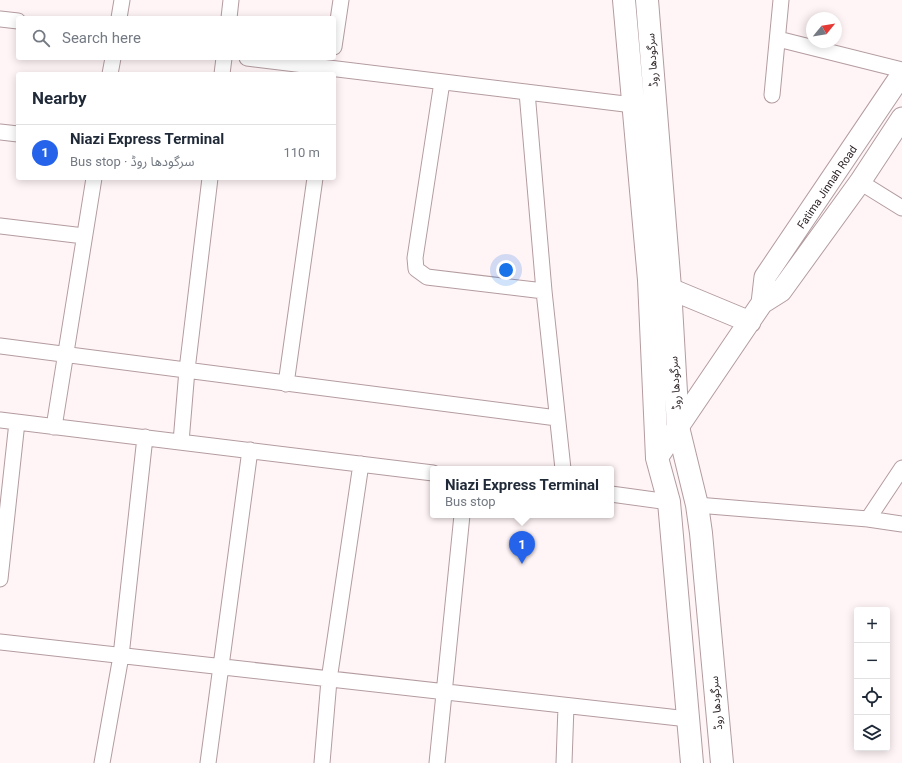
<!DOCTYPE html>
<meta charset="utf-8">
<style>
:root{--surface:#fff;--page:#f2f2f3;--text:#1f2937;--muted:#747a83;--line:#e0e1e3;--accent:#2563eb}
body{margin:0;font-family:Roboto,"Noto Sans Arabic",sans-serif;background:var(--page);color:var(--text)}
.controls{position:absolute;right:12px;bottom:12px;display:grid;overflow:hidden;border-radius:4px;box-shadow:0 2px 10px #0003}
.controls button{width:36px;height:36px;display:grid;place-items:center;padding:0;border:0;border-bottom:1px solid var(--line);background:var(--surface);color:var(--text);font:20px sans-serif}
.compass{position:absolute;left:806px;top:12px;width:36px;height:36px;border-radius:50%;background:var(--surface);box-shadow:0 2px 10px #0003;rotate:60deg}
.you{position:absolute;left:506px;top:270px;width:14px;height:14px;margin:-10px;border:3px solid #fff;border-radius:50%;background:#1a73e8;box-shadow:0 0 0 6px #1a73e833}
.badge{display:grid;place-items:center;width:26px;height:26px;border-radius:50%;background:var(--accent);color:#fff;font-size:13px;font-weight:700}
.pin{position:absolute;translate:-50% -33px;filter:drop-shadow(0 1px 2px #0008)}
.pin::after{content:'';position:absolute;top:21px;width:14px;height:12px;background:inherit;clip-path:polygon(0 0,100% 0,50% 100%)}
.popup{position:absolute;left:430px;top:466px;width:184px;height:52px;box-sizing:border-box;display:grid;place-content:center;border-radius:4px;background:var(--surface);filter:drop-shadow(0 1px 3px #0005);font-size:13px;white-space:nowrap;color:var(--muted)}
.popup b{font-size:15px;color:var(--text)}
.popup::after{content:'';position:absolute;left:50%;top:100%;margin-left:-8px;border:8px solid transparent;border-top-color:var(--surface)}
.list{margin:0;padding:0;list-style:none}
h2{display:flex;justify-content:space-between;align-items:center;height:52px;margin:0;padding:0 16px;font-size:17px}
h2 small{font-size:13px;font-weight:400;color:var(--muted)}
.list li{display:grid;grid-template-columns:26px 1fr auto;gap:12px;align-items:center;box-sizing:border-box;height:56px;padding:0 16px;border-top:1px solid var(--line)}
.list b{display:block;font-size:15px;white-space:nowrap}
.list p{margin:0;font-size:13px;white-space:nowrap;color:var(--muted)}
.list em{font-size:13px;font-style:normal;color:var(--muted)}
.icon{flex:none;width:22px;height:22px;fill:none;stroke:currentColor;stroke-width:2;stroke-linecap:round;stroke-linejoin:round}
.map{position:relative;flex:none;width:902px;height:763px;overflow:hidden}
.search{position:absolute;background:var(--surface);box-shadow:0 2px 10px #0003;left:16px;top:16px;width:320px;height:44px;display:flex;align-items:center;gap:10px;box-sizing:border-box;padding:0 14px;border-radius:4px;color:var(--muted);font-size:15px}
.panel{position:absolute;background:var(--surface);box-shadow:0 2px 10px #0003;left:16px;top:72px;width:320px;height:108px;border-radius:4px}
.map>svg:first-child{display:block}
.lines{fill:none;stroke-linecap:round;stroke-linejoin:round}
.minor-casing{stroke:#b39ca0;stroke-width:17}
.secondary-casing{stroke:#b39ca0;stroke-width:23}
.trunk-casing{stroke:#b39ca0;stroke-width:24}
.minor{stroke:#fff;stroke-width:15}
.secondary{stroke:#fff;stroke-width:21}
.trunk{stroke:#fff;stroke-width:22}
.labels{text-anchor:middle;stroke-width:4;stroke-linejoin:round;paint-order:stroke}
.street-label{font-size:11px;fill:#281f21;stroke:#fff}
</style>
<div class="map">
<svg width="902" height="763" viewBox="0 0 902 763">
<rect width="100%" height="100%" fill="#fff4f6"/>
<g class="lines">
<defs>
<path id="minor" d="M119,18L122,0
M229,18L231,0
M0,19L18,21
M778,39L902,70
M334,47L341,0
M247,58L633,105
M110,74L113,58
M222,74L224,58
M442,82L415,258L416,269L427,277L544,291
M527,92L544,291L563,469
M772,95L781,0
M0,132L18,134
M860,182L902,208
M0,226L84,236
M0,346L557,418
M286,384L315,178
M0,420L433,473
M54,427L94,178
M181,442L187,370L210,178
M611,494L669,502
M697,505L868,519L902,468
M868,519L902,524
M0,579L17,422
M0,642L688,719
M102,763L121,656L145,437
M208,763L250,450
M322,763L329,680L361,464
M437,763L462,515
M564,763L566,706"/>
<path id="secondary" d="M656,283L750,322
M762,303L781,291L860,182L902,118
M657,458L762,303L765,277L902,74"/>
<path id="trunk" d="M624,0L649,280L657,458L669,502L692,763
M647,0L670,288L678,427L697,505L701,533L722,763"/>
</defs>
<!-- minor casing -->
<use href="#minor" class="minor-casing"/>
<!-- secondary casing -->
<use href="#secondary" class="secondary-casing"/>
<!-- trunk casing -->
<use href="#trunk" class="trunk-casing"/>
<!-- minor -->
<use href="#minor" class="minor"/>
<!-- secondary -->
<use href="#secondary" class="secondary"/>
<!-- trunk -->
<use href="#trunk" class="trunk"/>
</g>
<g class="labels">
<!-- street labels -->
<g class="street-label">
<text transform="translate(652 60) rotate(-94)" y="4">سرگودھا روڈ</text>
<text transform="translate(827 187) rotate(-56)" y="4">Fatima Jinnah Road</text>
<text transform="translate(675 383) rotate(-94)" y="4">سرگودھا روڈ</text>
<text transform="translate(716 703) rotate(-95)" y="4">سرگودھا روڈ</text>
</g>
</g>
</svg>
<div class="controls">
<button>+</button>
<button>−</button>
<button><svg class="icon" aria-label="locate" viewBox="0 0 24 24"><circle cx="12" cy="12" r="6"/><path d="M12 2v4M12 18v4M2 12h4M18 12h4"/></svg></button>
<button><svg class="icon" aria-label="layers" viewBox="0 0 24 24"><path d="M12 4l9 5-9 5-9-5zM3 14l9 5 9-5"/></svg></button>
</div>
<svg class="compass" viewBox="-18 -18 36 36"><path d="M0-13l5 13h-10z" fill="#e53935"/><path d="M0 13l5-13h-10z" fill="#747a83"/></svg>
<div class="you"></div>
<div class="pin badge" style="left:522px;top:564px">1</div>
<div class="popup"><b>Niazi Express Terminal</b>Bus stop</div>
<div class="search"><svg class="icon" aria-label="search" viewBox="0 0 24 24"><circle cx="10" cy="10" r="6"/><path d="M15 15l6 6"/></svg>Search here</div>
<section class="panel">
<h2>Nearby<small></small></h2>
<ul class="list">
<li><span class="badge">1</span><div><b>Niazi Express Terminal</b><p>Bus stop · سرگودھا روڈ</p></div><em>110 m</em></li>
</ul>
</section>
</div>
